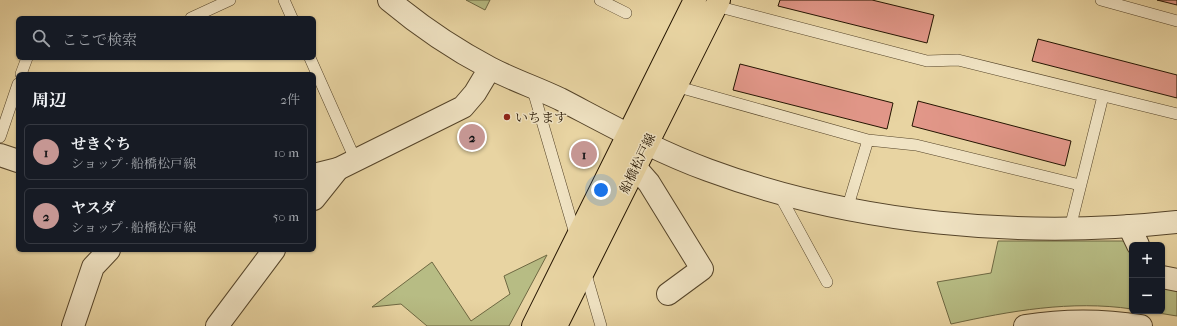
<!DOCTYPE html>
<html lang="ja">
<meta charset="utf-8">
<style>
:root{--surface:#171b24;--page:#20242c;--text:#f1f3f6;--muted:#9ea1a6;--line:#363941;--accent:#c59692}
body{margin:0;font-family:"IM FELL French Canon","Noto Serif JP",serif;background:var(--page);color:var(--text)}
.controls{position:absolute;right:12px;bottom:12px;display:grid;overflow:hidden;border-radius:6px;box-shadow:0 1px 3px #0004}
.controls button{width:36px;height:36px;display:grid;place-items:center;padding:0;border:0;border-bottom:1px solid var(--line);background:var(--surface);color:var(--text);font:20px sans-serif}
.you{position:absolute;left:601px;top:190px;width:14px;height:14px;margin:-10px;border:3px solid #fff;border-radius:50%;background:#1a73e8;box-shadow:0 0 0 6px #1a73e833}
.badge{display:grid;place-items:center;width:26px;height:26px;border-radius:50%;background:var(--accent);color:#111;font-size:13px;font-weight:700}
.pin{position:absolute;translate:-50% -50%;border:2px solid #fff;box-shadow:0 1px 4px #0006}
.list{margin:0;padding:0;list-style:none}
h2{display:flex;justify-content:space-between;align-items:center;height:52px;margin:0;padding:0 16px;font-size:17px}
h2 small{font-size:13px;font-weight:400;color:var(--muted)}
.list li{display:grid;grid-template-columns:26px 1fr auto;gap:12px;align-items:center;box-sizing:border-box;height:56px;margin:0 8px 8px;padding:0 8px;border:1px solid var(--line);border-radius:6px}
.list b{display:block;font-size:15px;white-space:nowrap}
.list p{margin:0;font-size:13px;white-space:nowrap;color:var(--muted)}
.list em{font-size:13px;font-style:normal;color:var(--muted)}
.icon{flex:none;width:22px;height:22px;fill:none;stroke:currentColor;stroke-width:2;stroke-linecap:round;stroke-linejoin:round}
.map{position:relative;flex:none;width:1177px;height:326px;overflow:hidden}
.search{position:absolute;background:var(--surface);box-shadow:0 1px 3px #0004;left:16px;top:16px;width:300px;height:44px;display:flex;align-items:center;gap:10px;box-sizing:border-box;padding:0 14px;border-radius:6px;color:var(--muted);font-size:15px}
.panel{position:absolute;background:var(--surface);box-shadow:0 1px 3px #0004;left:16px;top:72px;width:300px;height:180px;border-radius:6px}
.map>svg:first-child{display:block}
.green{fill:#b7bc84;stroke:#6e6842}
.building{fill:#e29789;stroke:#241401}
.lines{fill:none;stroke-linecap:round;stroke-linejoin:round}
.service-casing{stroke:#554429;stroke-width:12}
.minor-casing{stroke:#554429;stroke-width:24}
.tertiary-casing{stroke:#554429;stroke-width:24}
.primary-casing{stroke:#241401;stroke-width:24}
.service{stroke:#f0e3c3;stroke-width:11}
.minor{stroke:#f0e3c3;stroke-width:22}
.tertiary{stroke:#f0e3c3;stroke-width:22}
.primary{stroke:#e8d4a2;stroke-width:22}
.poi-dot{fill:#8f2418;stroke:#f0e3c3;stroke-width:1.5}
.labels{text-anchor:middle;stroke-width:3;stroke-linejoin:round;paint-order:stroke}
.poi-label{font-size:13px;fill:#241401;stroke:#f0e3c3;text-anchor:start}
.street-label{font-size:13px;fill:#241401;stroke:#f0e3c3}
</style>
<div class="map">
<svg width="1177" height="326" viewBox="0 0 1177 326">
<rect width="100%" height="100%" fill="#e8d4a2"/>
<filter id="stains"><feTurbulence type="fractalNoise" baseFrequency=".005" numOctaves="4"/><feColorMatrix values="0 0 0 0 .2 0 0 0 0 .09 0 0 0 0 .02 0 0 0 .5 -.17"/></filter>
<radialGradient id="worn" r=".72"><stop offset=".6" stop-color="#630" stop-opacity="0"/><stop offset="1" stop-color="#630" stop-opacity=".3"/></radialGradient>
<!-- green -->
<path class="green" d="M466,0H490L485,10Z
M998,241H1125L1132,254V309C1071,300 1010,311 951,324L937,282L991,273Z
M547,255L509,326H427L401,304L372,307L432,262L471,321L510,294L504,276Z
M1162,284L1177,287V316L1146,311H1162Z"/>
<!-- building -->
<path class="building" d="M780,0H872L934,15L927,43L778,6Z
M1157,0H1177V5Z
M1038,39L1177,75V98L1032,61Z
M740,64L893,103L887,129L733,90Z
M918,101L1071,141L1065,166L912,126Z"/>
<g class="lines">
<defs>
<path id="service" d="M284,0L292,18
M600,0L626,13
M1101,0L1177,21
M716,6L927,61L958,60L1177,114
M191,18L230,0
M310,58L355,159
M21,74L27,58
M675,86L868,140L916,145L1080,185
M532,87L576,237
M0,137L18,84
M779,194L827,282
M847,209L868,140
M1070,228L1103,96
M585,271L601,326"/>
<path id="minor" d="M0,155L18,161
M635,167L649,183L702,269L668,294
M314,199L338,169
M1129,226L1138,245
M1162,277L1177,280
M217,326L274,250
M1025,326C1063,320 1103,320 1141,326"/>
<path id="tertiary" d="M389,0C420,26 454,49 490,68C513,80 537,88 560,99C608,124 656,151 708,170C854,224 1022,239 1177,222
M314,175L338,169L463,107L475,93L490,68
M73,326L93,267L109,250"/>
<path id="primary" d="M533,326L695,0
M556,326L719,0"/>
</defs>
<!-- service casing -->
<use href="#service" class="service-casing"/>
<!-- minor casing -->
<use href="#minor" class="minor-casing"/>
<!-- tertiary casing -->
<use href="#tertiary" class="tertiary-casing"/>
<!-- primary casing -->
<use href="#primary" class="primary-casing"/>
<!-- service -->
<use href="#service" class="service"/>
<!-- minor -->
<use href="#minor" class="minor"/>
<!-- tertiary -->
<use href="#tertiary" class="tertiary"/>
<!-- primary -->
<use href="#primary" class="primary"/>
</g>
<!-- markers -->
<circle class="poi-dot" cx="507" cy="117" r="4"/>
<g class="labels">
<!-- poi labels -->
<g class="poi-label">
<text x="515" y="122">いちます</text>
</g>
<!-- street labels -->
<g class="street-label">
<text transform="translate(637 163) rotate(-64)" y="5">船橋松戸線</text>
</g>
</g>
<rect width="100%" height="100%" filter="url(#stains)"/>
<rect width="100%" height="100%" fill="url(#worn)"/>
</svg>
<div class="controls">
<button>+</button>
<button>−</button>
</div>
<div class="you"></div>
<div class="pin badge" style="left:584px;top:154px">1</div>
<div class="pin badge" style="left:472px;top:137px">2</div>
<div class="search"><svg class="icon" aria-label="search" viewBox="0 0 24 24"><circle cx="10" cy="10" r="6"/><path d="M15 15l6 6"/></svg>ここで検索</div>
<section class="panel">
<h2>周辺<small>2件</small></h2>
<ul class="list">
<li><span class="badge">1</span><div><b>せきぐち</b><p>ショップ · 船橋松戸線</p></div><em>10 m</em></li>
<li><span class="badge">2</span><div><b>ヤスダ</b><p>ショップ · 船橋松戸線</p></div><em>50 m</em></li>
</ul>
</section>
</div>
